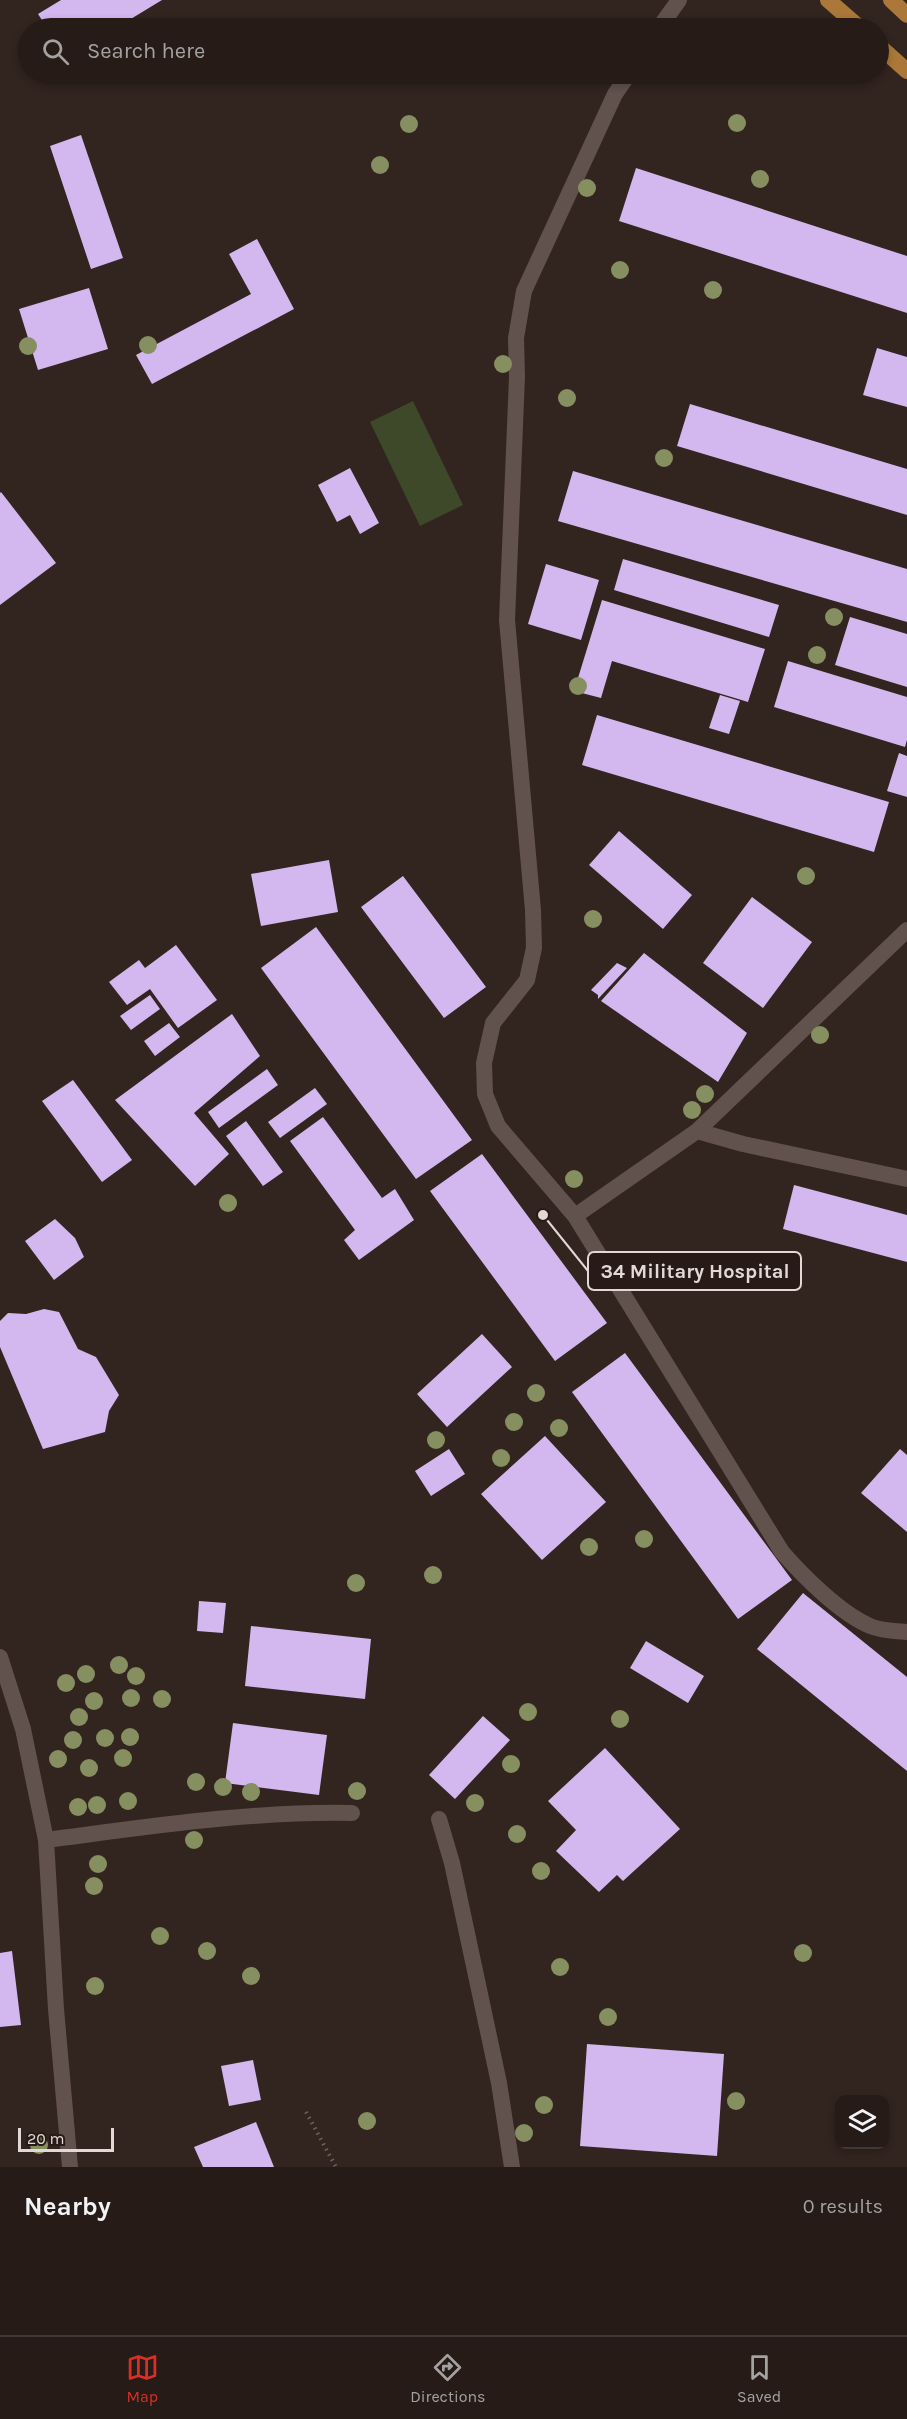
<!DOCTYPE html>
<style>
:root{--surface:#261b17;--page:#322824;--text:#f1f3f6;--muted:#a4a1a1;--line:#423936;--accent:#d93025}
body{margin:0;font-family:Karla,sans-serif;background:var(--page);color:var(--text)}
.controls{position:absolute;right:18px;bottom:18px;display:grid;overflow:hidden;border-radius:12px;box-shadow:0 3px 9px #0003}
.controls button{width:54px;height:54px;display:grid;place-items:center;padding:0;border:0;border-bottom:2px solid var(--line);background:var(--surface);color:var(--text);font:30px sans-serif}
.scale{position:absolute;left:18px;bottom:15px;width:96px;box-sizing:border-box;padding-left:6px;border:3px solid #e2d8d5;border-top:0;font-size:16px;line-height:21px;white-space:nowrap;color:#e2d8d5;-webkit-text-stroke:4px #281a16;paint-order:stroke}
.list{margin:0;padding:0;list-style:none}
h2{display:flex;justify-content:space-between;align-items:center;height:78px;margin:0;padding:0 24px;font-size:26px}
h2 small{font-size:20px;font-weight:400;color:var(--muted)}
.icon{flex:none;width:33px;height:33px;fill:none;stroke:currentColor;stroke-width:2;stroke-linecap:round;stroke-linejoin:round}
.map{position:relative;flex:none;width:907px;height:2167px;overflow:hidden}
.search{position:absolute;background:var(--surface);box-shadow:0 3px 9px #0003;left:18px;right:18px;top:18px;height:66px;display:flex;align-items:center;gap:15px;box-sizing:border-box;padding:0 21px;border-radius:33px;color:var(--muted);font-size:22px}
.sheet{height:168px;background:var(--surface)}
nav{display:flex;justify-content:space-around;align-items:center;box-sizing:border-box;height:84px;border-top:2px solid var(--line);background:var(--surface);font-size:16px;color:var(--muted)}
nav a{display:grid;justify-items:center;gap:3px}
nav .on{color:var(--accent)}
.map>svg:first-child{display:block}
.green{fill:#3d4929}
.building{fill:#d3b7ef}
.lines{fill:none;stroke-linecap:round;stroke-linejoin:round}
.path{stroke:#6e615d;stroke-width:4;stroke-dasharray:1.5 4.5;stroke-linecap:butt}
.minor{stroke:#62524d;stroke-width:16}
.primary{stroke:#ab7839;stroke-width:16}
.tree{fill:#858f60}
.leader{fill:none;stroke:#e2d8d5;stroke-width:2}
.callout-dot{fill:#e2d8d5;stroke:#281a16;stroke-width:2}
.callout{fill:#281a16;stroke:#e2d8d5;stroke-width:2}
.callout-label{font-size:20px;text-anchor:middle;font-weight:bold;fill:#e2d8d5}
</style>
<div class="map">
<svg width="907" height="2167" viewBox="0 0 907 2167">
<rect width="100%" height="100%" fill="#32241f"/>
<!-- green -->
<path class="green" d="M413,401L463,505L420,526L370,422Z"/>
<!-- building -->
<path class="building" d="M61,0H162L116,28H47L38,14Z
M81,135L123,258L91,269L50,146Z
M636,168L907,256V313L619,221Z
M257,239L294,309L152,384L136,355L251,294L229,254Z
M89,288L108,349L38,370L19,309Z
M877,348L907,357V407L863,395Z
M690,404L907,469V515L677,446Z
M350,468L379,523L360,534L350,515L337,522L318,485Z
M573,471L907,569V622L558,521Z
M1,492L56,563L0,605V493Z
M623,559L779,605L769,637L614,590Z
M546,564L599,580L581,640L528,624Z
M602,600L765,649L748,702L612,661L601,698L574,691Z
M850,617L907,634V687L835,665Z
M788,661L907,697V740L905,747L774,707Z
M720,695L740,701L729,734L709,728Z
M597,715L889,802L874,852L582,765Z
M899,753L907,756V797L887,791Z
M619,831L692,895L663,929L589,865Z
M329,860L338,912L261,926L251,874Z
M403,876L486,987L444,1018L361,907Z
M752,897L812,942L763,1008L703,963Z
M316,927L472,1140L416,1179L261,968Z
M176,945L217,1000L178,1028L150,989L127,1005L109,982L139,960L145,968Z
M644,953L747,1033L718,1082L601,1001Z
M617,963L627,968L598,999V995L591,990Z
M150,995L160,1009L131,1030L120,1016Z
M232,1014L260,1056L194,1113L229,1154L195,1186L115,1100Z
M169,1023L180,1037L155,1056L144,1041Z
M267,1069L278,1085L219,1128L208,1112Z
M73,1080L132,1160L102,1182L42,1101Z
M315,1088L327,1104L280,1138L268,1122Z
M323,1117L382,1198L395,1189L414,1220L359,1260L344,1240L355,1230L290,1141Z
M246,1121L283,1172L263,1186L226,1136Z
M482,1154L607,1323L555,1361L430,1191Z
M794,1185L907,1215V1262L783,1229Z
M55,1219L75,1238L84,1257L54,1280L25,1241Z
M44,1309L59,1312L78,1349L96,1357L119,1395L109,1411L105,1432L43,1449L0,1347V1321L8,1313L26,1314Z
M482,1334L512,1367L447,1427L417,1394Z
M625,1353L792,1580L738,1619L572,1392Z
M545,1436L606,1502L542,1560L481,1494Z
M449,1449L465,1474L431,1496L415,1471Z
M900,1449L907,1455V1532L861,1493Z
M803,1593L907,1677V1771L757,1649Z
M199,1601L226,1603L223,1633L197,1631Z
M251,1626L371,1639L365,1699L245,1686Z
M646,1641L704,1676L688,1703L630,1668Z
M483,1716L510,1740L455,1799L429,1775Z
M233,1723L327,1735L319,1795L225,1783Z
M605,1748L680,1829L623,1881L617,1875L599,1892L556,1851L576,1830L548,1801Z
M12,1951L21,2025L0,2027V1953Z
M587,2044L724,2054L717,2156L580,2146Z
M253,2060L261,2100L229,2106L221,2066Z
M256,2122L274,2167H203L194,2147Z"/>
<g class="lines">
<!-- path -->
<path class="path" d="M306,2112L336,2167"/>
<!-- minor -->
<path class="minor" d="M659,28L679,0
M629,74L615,94L524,291L516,338L517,377L507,620L533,910L534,948L527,980L493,1023L484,1063L485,1094L498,1126L575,1216L782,1552C804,1577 840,1613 870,1626C882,1631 895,1631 907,1632
M697,1131L743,1144L907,1179
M575,1216L697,1131L907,930
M0,1657L23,1729L46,1840L56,2009L70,2167
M439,1819L452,1863L499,2083L512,2167
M46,1840C147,1827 250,1811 352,1813"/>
<!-- primary -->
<path class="primary" d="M828,0L860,28
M891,0L907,15
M878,45L907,71"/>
</g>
<!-- trees -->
<g class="tree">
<circle cx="737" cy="123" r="9"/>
<circle cx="409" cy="124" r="9"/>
<circle cx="380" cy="165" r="9"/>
<circle cx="760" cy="179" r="9"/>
<circle cx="587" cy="188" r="9"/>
<circle cx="620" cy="270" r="9"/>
<circle cx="713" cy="290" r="9"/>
<circle cx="148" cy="345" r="9"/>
<circle cx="28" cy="346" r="9"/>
<circle cx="503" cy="364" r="9"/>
<circle cx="567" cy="398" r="9"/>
<circle cx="664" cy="458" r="9"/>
<circle cx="834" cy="617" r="9"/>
<circle cx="817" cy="655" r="9"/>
<circle cx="578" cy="686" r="9"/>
<circle cx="806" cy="876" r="9"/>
<circle cx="593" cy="919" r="9"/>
<circle cx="820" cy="1035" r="9"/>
<circle cx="705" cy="1094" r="9"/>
<circle cx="692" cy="1110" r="9"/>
<circle cx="574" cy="1179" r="9"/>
<circle cx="228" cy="1203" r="9"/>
<circle cx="536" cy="1393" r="9"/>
<circle cx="514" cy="1422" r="9"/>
<circle cx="559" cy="1428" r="9"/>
<circle cx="436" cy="1440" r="9"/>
<circle cx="501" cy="1458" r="9"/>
<circle cx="644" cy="1539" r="9"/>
<circle cx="589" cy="1547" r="9"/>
<circle cx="433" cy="1575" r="9"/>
<circle cx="356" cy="1583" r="9"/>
<circle cx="119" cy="1665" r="9"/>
<circle cx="86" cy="1674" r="9"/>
<circle cx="136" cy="1676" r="9"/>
<circle cx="66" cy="1683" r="9"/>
<circle cx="131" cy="1698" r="9"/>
<circle cx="162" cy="1699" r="9"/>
<circle cx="94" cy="1701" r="9"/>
<circle cx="528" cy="1712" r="9"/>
<circle cx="79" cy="1717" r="9"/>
<circle cx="620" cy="1719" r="9"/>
<circle cx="130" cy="1737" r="9"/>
<circle cx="105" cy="1738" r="9"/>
<circle cx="73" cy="1740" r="9"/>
<circle cx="123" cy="1758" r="9"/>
<circle cx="58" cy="1759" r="9"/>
<circle cx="511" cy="1764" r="9"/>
<circle cx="89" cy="1768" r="9"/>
<circle cx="196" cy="1782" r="9"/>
<circle cx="223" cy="1787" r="9"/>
<circle cx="357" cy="1791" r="9"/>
<circle cx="251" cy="1792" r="9"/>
<circle cx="128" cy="1801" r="9"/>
<circle cx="475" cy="1803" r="9"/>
<circle cx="97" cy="1805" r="9"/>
<circle cx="78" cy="1807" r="9"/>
<circle cx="517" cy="1834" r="9"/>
<circle cx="194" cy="1840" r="9"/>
<circle cx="98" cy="1864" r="9"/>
<circle cx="541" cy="1871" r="9"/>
<circle cx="94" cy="1886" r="9"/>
<circle cx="160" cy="1936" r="9"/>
<circle cx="207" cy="1951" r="9"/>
<circle cx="803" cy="1953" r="9"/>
<circle cx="560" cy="1967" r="9"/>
<circle cx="251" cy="1976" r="9"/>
<circle cx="95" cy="1986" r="9"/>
<circle cx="608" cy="2017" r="9"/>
<circle cx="736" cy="2101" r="9"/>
<circle cx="544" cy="2105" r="9"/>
<circle cx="367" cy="2121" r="9"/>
<circle cx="524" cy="2133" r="9"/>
<circle cx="39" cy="2145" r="9"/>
</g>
<!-- callouts -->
<path class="leader" d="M543 1215L588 1271"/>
<circle class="callout-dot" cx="543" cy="1215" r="6"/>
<rect class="callout" x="588" y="1252" width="213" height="38" rx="6"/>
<g class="callout-label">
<text x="695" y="1278">34 Military Hospital</text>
</g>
</svg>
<div class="controls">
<button><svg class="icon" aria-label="layers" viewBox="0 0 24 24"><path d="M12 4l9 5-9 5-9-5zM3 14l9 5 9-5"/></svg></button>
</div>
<div class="scale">20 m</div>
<div class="search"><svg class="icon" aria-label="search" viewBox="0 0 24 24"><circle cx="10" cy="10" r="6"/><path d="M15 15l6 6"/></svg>Search here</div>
</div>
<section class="sheet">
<h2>Nearby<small>0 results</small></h2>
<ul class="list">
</ul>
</section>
<nav>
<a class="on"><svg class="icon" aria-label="map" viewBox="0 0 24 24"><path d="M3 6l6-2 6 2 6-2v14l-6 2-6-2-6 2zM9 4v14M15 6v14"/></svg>Map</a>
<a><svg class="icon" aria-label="directions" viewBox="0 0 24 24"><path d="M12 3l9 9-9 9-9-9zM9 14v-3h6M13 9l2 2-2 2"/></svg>Directions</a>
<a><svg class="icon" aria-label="saved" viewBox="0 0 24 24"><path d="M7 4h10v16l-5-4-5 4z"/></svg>Saved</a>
</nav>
